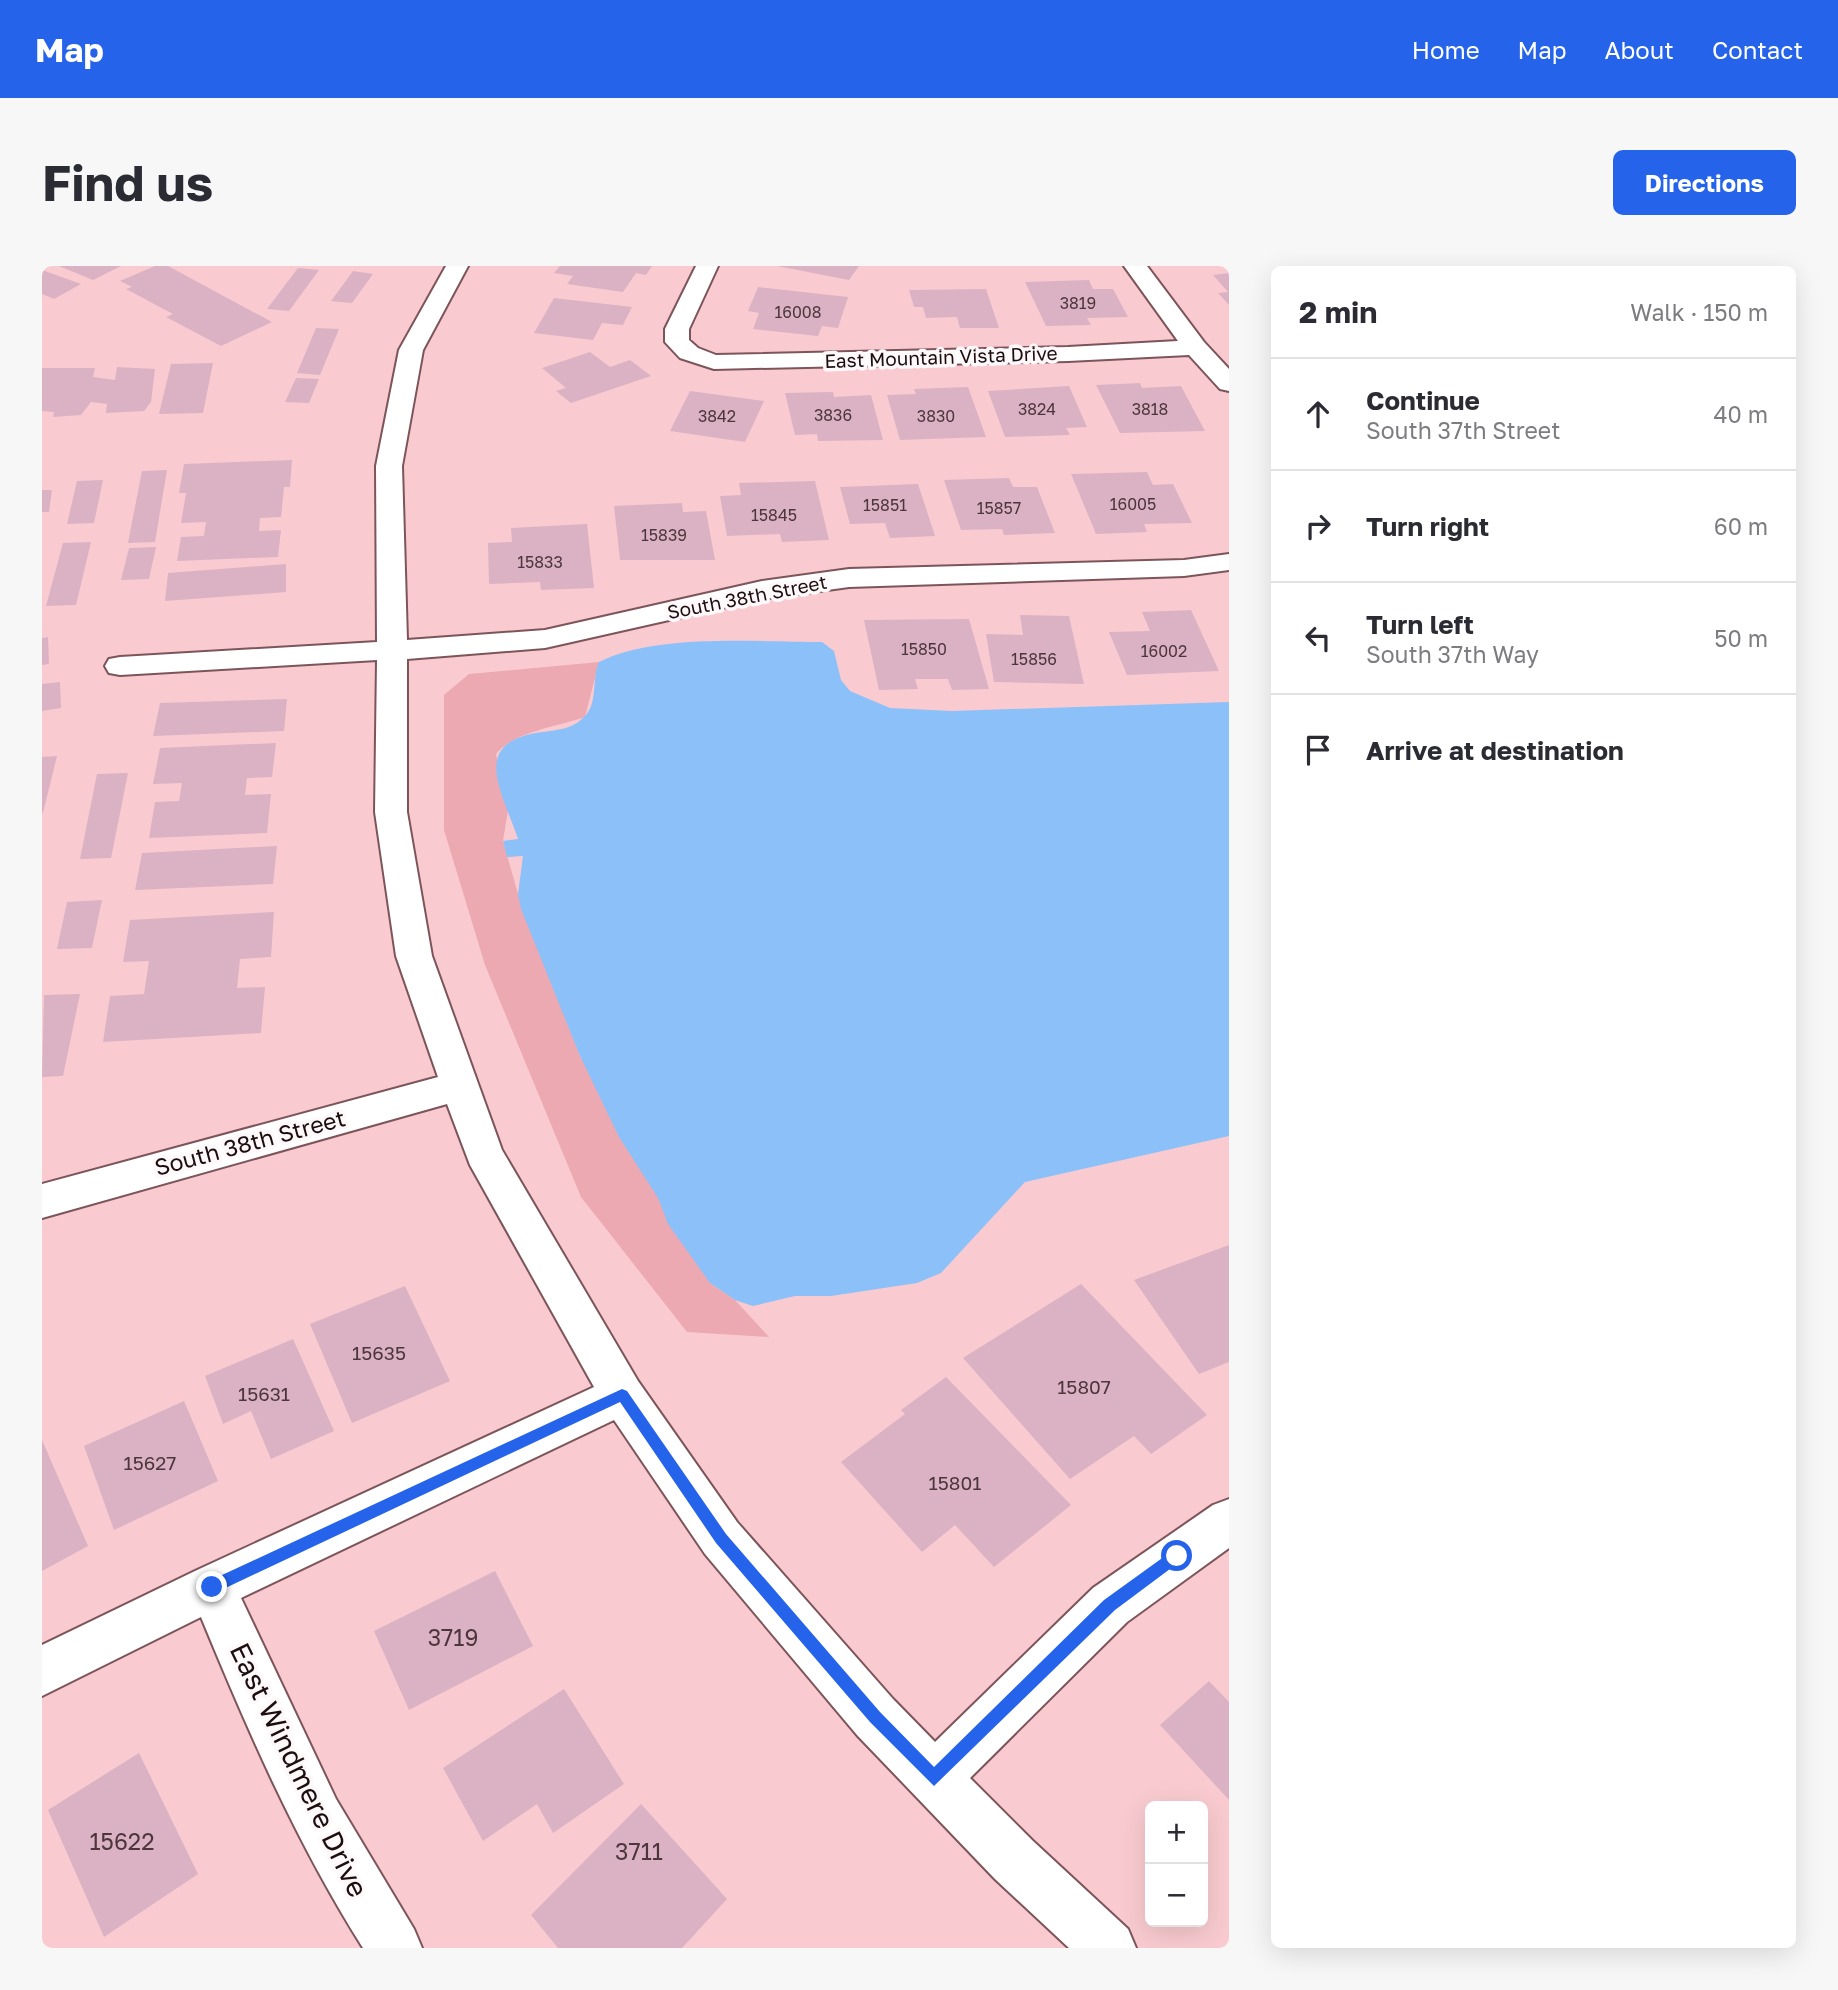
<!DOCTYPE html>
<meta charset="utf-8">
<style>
:root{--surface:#fff;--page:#f7f7f7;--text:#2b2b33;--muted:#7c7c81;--line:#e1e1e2;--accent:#2563eb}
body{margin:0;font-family:"Golos Text",sans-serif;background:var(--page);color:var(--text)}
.controls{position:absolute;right:21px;bottom:21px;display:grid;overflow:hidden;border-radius:10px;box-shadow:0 7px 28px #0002}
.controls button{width:63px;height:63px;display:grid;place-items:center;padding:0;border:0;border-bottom:2px solid var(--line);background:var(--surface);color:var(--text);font:35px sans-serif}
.stop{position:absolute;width:21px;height:21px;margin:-16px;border:5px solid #2563eb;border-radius:50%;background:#fff}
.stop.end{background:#2563eb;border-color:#fff;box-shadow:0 2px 7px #0008}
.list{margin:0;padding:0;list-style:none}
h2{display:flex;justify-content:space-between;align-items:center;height:91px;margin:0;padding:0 28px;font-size:30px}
h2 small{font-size:23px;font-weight:400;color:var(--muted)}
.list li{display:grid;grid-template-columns:46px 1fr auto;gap:21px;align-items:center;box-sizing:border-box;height:112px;padding:0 28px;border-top:2px solid var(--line)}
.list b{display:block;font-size:26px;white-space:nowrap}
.list p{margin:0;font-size:23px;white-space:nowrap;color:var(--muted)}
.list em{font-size:23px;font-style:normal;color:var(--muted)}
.icon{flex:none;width:38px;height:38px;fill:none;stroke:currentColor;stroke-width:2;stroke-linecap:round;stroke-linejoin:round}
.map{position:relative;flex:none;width:1187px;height:1682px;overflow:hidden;border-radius:10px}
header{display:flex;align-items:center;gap:42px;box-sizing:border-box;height:98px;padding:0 35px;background:var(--accent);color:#fff}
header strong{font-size:33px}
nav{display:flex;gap:38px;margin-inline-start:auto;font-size:24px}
.intro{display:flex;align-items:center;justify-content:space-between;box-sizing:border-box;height:168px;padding:0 42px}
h1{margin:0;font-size:49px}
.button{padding:18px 32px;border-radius:10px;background:var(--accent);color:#fff;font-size:24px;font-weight:700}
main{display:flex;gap:42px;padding:0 42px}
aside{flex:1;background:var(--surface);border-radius:10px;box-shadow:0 7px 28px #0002}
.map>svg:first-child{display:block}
.green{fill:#eca9b1}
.water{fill:#8cc0f9}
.building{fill:#dbb2c4}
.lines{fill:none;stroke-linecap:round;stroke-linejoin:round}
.minor-casing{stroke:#7c555a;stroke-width:4}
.minor{fill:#fff;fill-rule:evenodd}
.route{fill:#2563eb}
.labels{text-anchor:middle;stroke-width:7;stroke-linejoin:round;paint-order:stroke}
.far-number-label{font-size:16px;fill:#4c363c}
.far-street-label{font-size:19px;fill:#1c0d0f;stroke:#fdf8f9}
.number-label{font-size:19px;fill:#4c363c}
.street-label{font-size:23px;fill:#1c0d0f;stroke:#fdf8f9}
.near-number-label{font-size:23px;fill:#4c363c}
.near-street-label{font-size:28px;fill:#1c0d0f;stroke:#fdf8f9}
</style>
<header>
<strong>Map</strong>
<nav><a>Home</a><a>Map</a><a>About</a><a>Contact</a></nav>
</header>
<div class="intro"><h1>Find us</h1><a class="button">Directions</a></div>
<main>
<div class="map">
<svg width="1187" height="1682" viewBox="0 0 1187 1682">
<rect width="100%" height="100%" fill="#f9cbd0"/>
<!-- green -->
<path class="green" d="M557,396L543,451C514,461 474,465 454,488L466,544L461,575L476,628L538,790L668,1017L693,1034L727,1071L645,1066L539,931L443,699L402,564V429L427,408Z"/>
<!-- water -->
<path class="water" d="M780,376L792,385L799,414L808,425L848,442L910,445L1187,436V870L983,916L899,1007L875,1017L789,1030H753L711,1040L693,1034L668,1017L626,958L616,932L577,871L538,790L479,643L476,628L481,590L465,591L461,575L476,573C460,525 426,475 501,466C515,464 530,463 541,452C557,438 549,414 557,396C613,367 717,376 780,376Z"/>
<!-- building -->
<path class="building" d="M17,0H79L51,14Z
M113,0H126L230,56L179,80L124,51L131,48L84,23L90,21L78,15Z
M518,0H610L604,9L594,7L581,26L525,18L531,10L512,7Z
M735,0H817L807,14Z
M256,2L277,4L247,45L225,43Z
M0,4L39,18L12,33L0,28Z
M311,5L331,8L310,37L289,35Z
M1187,7V39L1176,27L1186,26L1171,9Z
M1047,14L1051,23H1071L1086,51L1045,52L1049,59L1004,60L983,16Z
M716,21L806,31L796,62L780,60L776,70L711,63L717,47L706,45Z
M944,23L957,62H918L915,51L884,52L881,41H872L867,24Z
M512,32L590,41L581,59L560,57L551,74L492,67Z
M274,62L297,63L278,109L255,107Z
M548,86L568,101L588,94L609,110L529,137L514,125L524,122L500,102Z
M171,97L161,147L117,148L129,98Z
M75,101L113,103L109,136L102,145L64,147L65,138L49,136L39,149L11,151L12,146L0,145V102H53L51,111L73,114Z
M254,112L277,113L267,137L243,136Z
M1098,117L1100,122L1139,120L1163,165L1078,167L1054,119Z
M1027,120L1045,161L1024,162L1028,169L963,171L946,125Z
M926,121L944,171L858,174L845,129L874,128L872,123Z
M648,125L722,135L703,176L628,165Z
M791,126L792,131L829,129L841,174L776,175L775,168L753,169L743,127Z
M250,194L248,221H242L239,251L218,252L217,265L239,264L236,291L135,295L139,271L162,270L164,256L139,257L144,227H137L142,198Z
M125,204L113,276L86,277L100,205Z
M1105,206L1111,219L1131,218L1150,257L1102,258L1105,266L1054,268L1029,208Z
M967,212L971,221H995L1013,267L962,269L960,263L919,264L902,214Z
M61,214L52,257L25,258L35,215Z
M773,215L787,274L740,276L738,268L685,270L678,230L699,229L697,217Z
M876,218L893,270L848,272L843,257L808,258L798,221Z
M0,224H10L7,246H0Z
M640,237L641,246L664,245L673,294H578L572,240Z
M545,258L552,322L499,324L498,316L447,318L446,277L470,276L469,262Z
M49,276L34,339L4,340L21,277Z
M114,281L107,313L79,314L87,282Z
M244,298V326L123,335L126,307Z
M1149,344L1177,405L1085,409L1067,366L1108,365L1100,346Z
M978,349L1027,350L1042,418L952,416L944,368L981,369Z
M927,353L947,423L910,424L906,413H873L876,423L837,424L822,354Z
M6,371L7,398L0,399V372Z
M18,416L19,442L0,445V418Z
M245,433L242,465L111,470L118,437Z
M234,477L230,511L205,512L203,529L229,528L225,567L107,572L113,536L137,535L140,517L111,518L118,482Z
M15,490L1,547H0V491Z
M86,507L69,592L38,593L55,508Z
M235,580L231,618L93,624L100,587Z
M60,634L50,682L15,683L25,636Z
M232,646L229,691L198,693L195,722L223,721L219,767L61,776L68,730L102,728L107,695L81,696L88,654Z
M38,728L21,810L0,811L2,729Z
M1187,979V1096L1157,1108L1092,1014Z
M1039,1018L1165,1149L1109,1188L1092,1170L1028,1213L921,1092Z
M363,1020L408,1115L310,1157L268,1058Z
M251,1073L292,1165L229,1193L209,1145L181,1158L163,1110Z
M904,1111L1029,1239L952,1301L913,1259L880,1286L799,1196L863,1148L859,1144Z
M142,1135L176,1215L72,1264L42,1180Z
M0,1174L46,1280L0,1305Z
M453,1305L491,1380L367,1444L332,1365Z
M1167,1415L1187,1436V1534L1118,1459Z
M522,1423L582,1518L511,1567L495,1538L441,1575L401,1502Z
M97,1487L156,1608L62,1671L6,1544Z
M599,1538L685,1633L640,1682H516L489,1649Z"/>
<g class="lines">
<defs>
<path id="minor" d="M404,0H426L381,84L360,200L365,374L503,364L720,315L807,303L1142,294L1187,288V304L1142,310L807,321L720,333L503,382L365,393V546L390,690L460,884L596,1115L695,1256L851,1433L893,1476L1051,1322L1171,1239L1187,1233V1282L1085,1356L928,1512L991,1575L1086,1663L1094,1682H1027L953,1613L815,1469L663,1288L572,1154L199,1332L294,1533L372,1663L380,1682H321C255,1578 206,1465 159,1351L0,1430V1379L153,1305L552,1121L428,899L405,838L0,952V918L396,811L354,690L333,546L335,394L78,409L67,407L63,400L67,393L78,391L335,376L334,200L357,84Z
M654,0H676L647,63V74L656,82L674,89L1026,81L1136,75L1082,0H1105L1162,76L1187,103V125L1178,123L1147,89L1026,95L672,103L638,92L623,76V63Z"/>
</defs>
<!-- minor casing -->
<use href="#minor" class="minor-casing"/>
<!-- minor -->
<use href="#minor" class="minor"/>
</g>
<!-- route -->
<path class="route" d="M580,1123L585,1125L684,1268L838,1446L892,1501L1062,1334L1130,1285H1140L1142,1290L1140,1294L1073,1344L892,1520L828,1456L674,1277L578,1136L175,1326H165V1316Z"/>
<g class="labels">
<!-- far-number labels -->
<g class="far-number-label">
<text x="1036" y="43">3819</text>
<text x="756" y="52">16008</text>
<text x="995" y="149">3824</text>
<text x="1108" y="149">3818</text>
<text x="791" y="155">3836</text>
<text x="675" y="156">3842</text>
<text x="894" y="156">3830</text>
<text x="1091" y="244">16005</text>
<text x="843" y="245">15851</text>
<text x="957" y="248">15857</text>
<text x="732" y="255">15845</text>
<text x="622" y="275">15839</text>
<text x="498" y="302">15833</text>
<text x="882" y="389">15850</text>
<text x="1122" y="391">16002</text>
<text x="992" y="399">15856</text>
</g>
<!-- far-street labels -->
<g class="far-street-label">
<text transform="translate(899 91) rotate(-2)" y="7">East Mountain Vista Drive</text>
<text transform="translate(705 331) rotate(-11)" y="7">South 38th Street</text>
</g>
<!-- number labels -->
<g class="number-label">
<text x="337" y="1094">15635</text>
<text x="1042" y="1128">15807</text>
<text x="222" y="1135">15631</text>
<text x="108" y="1204">15627</text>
<text x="913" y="1224">15801</text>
</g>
<!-- street labels -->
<g class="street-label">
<text transform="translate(208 877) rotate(-15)" y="8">South 38th Street</text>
</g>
<!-- near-number labels -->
<g class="near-number-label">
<text x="411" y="1380">3719</text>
<text x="80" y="1584">15622</text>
<text x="597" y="1594">3711</text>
</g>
<!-- near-street labels -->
<g class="near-street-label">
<text transform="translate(257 1504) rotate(64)" y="10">East Windmere Drive</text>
</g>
</g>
</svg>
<div class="controls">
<button>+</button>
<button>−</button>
</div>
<div class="stop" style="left:1135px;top:1290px"></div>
<div class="stop end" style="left:170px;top:1321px"></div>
</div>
<aside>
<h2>2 min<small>Walk · 150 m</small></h2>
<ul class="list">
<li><svg class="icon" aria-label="ahead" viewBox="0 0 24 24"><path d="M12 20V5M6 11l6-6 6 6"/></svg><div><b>Continue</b><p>South 37th Street</p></div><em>40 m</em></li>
<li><svg class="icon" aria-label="right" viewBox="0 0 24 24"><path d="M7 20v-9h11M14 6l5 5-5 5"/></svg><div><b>Turn right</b></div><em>60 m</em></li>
<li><svg class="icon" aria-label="left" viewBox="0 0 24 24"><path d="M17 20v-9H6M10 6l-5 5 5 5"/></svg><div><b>Turn left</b><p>South 37th Way</p></div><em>50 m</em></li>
<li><svg class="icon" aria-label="arrive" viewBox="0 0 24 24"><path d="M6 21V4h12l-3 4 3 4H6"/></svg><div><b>Arrive at destination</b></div></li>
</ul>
</aside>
</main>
